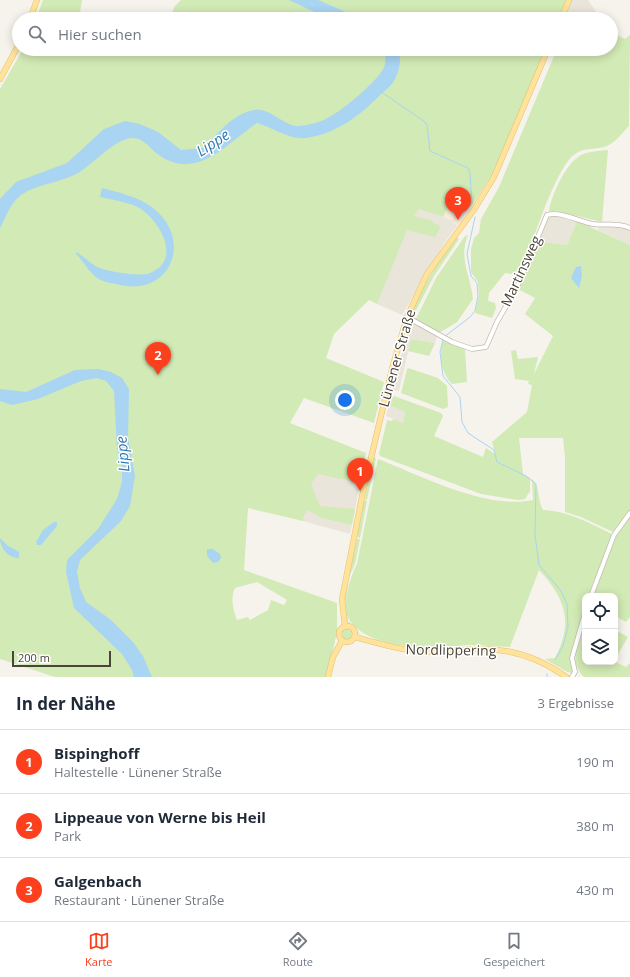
<!DOCTYPE html>
<html lang="de">
<meta charset="utf-8">
<style>
:root{--surface:#fff;--page:#f2f2f3;--text:#1f2937;--muted:#747a83;--line:#e0e1e3;--accent:#fc3f1d}
body{margin:0;font-family:"Open Sans",sans-serif;background:var(--page);color:var(--text)}
.controls{position:absolute;right:12px;bottom:12px;display:grid;overflow:hidden;border-radius:8px;box-shadow:0 2px 10px #0003}
.controls button{width:36px;height:36px;display:grid;place-items:center;padding:0;border:0;border-bottom:1px solid var(--line);background:var(--surface);color:var(--text);font:20px sans-serif}
.scale{position:absolute;left:12px;bottom:10px;width:99px;box-sizing:border-box;padding-left:4px;border:2px solid #4b4439;border-top:0;font-size:11px;line-height:14px;white-space:nowrap;color:#4b4439;-webkit-text-stroke:3px #fff;paint-order:stroke}
.you{position:absolute;left:345px;top:400px;width:14px;height:14px;margin:-10px;border:3px solid #fff;border-radius:50%;background:#1a73e8;box-shadow:0 0 0 6px #1a73e833}
.badge{display:grid;place-items:center;width:26px;height:26px;border-radius:50%;background:var(--accent);color:#fff;font-size:13px;font-weight:700}
.pin{position:absolute;translate:-50% -33px;filter:drop-shadow(0 1px 2px #0008)}
.pin::after{content:'';position:absolute;top:21px;width:14px;height:12px;background:inherit;clip-path:polygon(0 0,100% 0,50% 100%)}
.list{margin:0;padding:0;list-style:none}
h2{display:flex;justify-content:space-between;align-items:center;height:52px;margin:0;padding:0 16px;font-size:17px}
h2 small{font-size:13px;font-weight:400;color:var(--muted)}
.list li{display:grid;grid-template-columns:26px 1fr auto;gap:12px;align-items:center;box-sizing:border-box;height:64px;padding:0 16px;border-top:1px solid var(--line)}
.list b{display:block;font-size:15px;white-space:nowrap}
.list p{margin:0;font-size:13px;white-space:nowrap;color:var(--muted)}
.list em{font-size:13px;font-style:normal;color:var(--muted)}
.icon{flex:none;width:22px;height:22px;fill:none;stroke:currentColor;stroke-width:2;stroke-linecap:round;stroke-linejoin:round}
.map{position:relative;flex:none;width:630px;height:677px;overflow:hidden}
.search{position:absolute;background:var(--surface);box-shadow:0 2px 10px #0003;left:12px;right:12px;top:12px;height:44px;display:flex;align-items:center;gap:10px;box-sizing:border-box;padding:0 14px;border-radius:22px;color:var(--muted);font-size:15px}
.sheet{height:244px;background:var(--surface)}
nav{display:flex;justify-content:space-around;align-items:center;box-sizing:border-box;height:56px;border-top:1px solid var(--line);background:var(--surface);font-size:11px;color:var(--muted)}
nav a{display:grid;justify-items:center;gap:2px}
nav .on{color:var(--accent)}
.map>svg:first-child{display:block}
.residential{fill:#eae5da}
.commercial{fill:#f7ead8}
.green{fill:#d2eab5;fill-rule:evenodd}
.parking{fill:#e5e3e0}
.water{fill:#a9d4f2}
.lines{fill:none;stroke-linecap:round;stroke-linejoin:round}
.stream{stroke:#a9d4f2;stroke-width:1}
.minor-casing{stroke:#c2bbae;stroke-width:5.5}
.major-casing{stroke:#e6c16a;stroke-width:6}
.minor{stroke:#fff;stroke-width:4}
.major{stroke:#ffe39c;stroke-width:5}
.labels{text-anchor:middle;stroke-width:3;stroke-linejoin:round;paint-order:stroke}
.street-label{font-size:14px;fill:#4b4439;stroke:#fff}
.water-label{font-size:15px;font-style:italic;fill:#2e7ab2;stroke:#fff}
</style>
<div class="map">
<svg width="630" height="677" viewBox="0 0 630 677">
<rect width="100%" height="100%" fill="#f6f3ec"/>
<!-- residential -->
<path class="residential" d="M571,0H588L601,19H563Z
M417,208L451,220L457,226L445,242L402,315L377,304L398,246Z
M549,215H554L577,221L567,245L537,241Z
M621,225L630,230V245L598,230L599,227Z
M411,321L437,336L435,343L411,339L399,391L392,390Z
M389,405L405,412L403,423L386,416Z
M299,445L361,481L350,534L303,521Z"/>
<!-- commercial -->
<path class="commercial" d="M463,193L471,207L457,226L451,220L443,217L452,199L461,202Z"/>
<!-- green -->
<path class="green" d="M43,0H82L79,19H36Z
M181,0H567L559,19H169L175,6Z
M611,32L625,39L630,35L629,126C623,132 616,142 607,146C596,150 585,147 575,154C555,167 530,250 520,275L505,273L489,293L488,301L495,303L496,308L492,318L475,313L479,295L478,282L471,272V249L474,238L479,233L481,219L499,187L557,49H611Z
M23,49H546L493,173L471,207L462,202L452,199L443,217L419,209L414,216L433,221V223L441,226L435,237L407,230L377,304L369,300L334,334L326,358L384,382L374,423L304,398L290,423L366,453L360,483L318,474L311,484L320,506L355,509L352,525L322,518L308,510L304,515L303,521L248,508L244,570L337,603V632L327,677H55L0,659V89ZM257,582L287,600L284,605L271,600L268,610L250,620L248,617L237,620C233,609 230,599 235,588Z
M608,150L602,222L557,211H549C551,196 565,166 578,157C586,151 599,151 608,150Z
M577,221L630,245V511L613,532L581,517L565,512V457L563,438H519L523,474L530,478V491L525,499L518,500L481,494L380,456L379,454L387,420L391,421L394,419L403,423L405,412L389,405L391,395L441,413L443,416L434,436L483,457L486,448L495,454L492,442L527,412L532,385L528,384L529,381L515,379L511,351L516,350L518,359L538,357L534,374L553,336L525,314L535,298L518,289L537,241L567,245Z
M468,235C458,258 471,277 473,299L457,322L439,333L416,319L436,278L465,236Z
M457,237L459,239L434,276L412,318L411,316C422,286 438,261 457,237Z
M411,339L435,343L429,356L408,351Z
M443,341L465,349L467,382L452,384C442,374 438,356 443,341Z
M408,368L438,378L447,386L448,407L443,409L401,393L407,369Z
M374,457L376,458L367,500L365,499Z
M378,459C422,476 486,510 533,500L532,479C541,488 537,500 543,510C569,511 591,524 614,535L590,590L592,592L591,596H585C585,623 572,646 573,673L567,672L545,659L555,658C574,622 565,598 539,570L510,647L470,645L442,647L441,645H439L438,648C411,648 366,644 350,621C340,608 350,577 357,564Z
M364,500L367,501L360,538L357,537Z
M630,517V617L626,622L615,616V596H593L616,536Z
M357,539H360L355,564L349,577L345,605L348,621L361,635C356,632 349,624 346,619C338,599 353,560 357,539Z
M585,619V662H615L626,667L630,663V677H584C567,662 579,637 585,619Z
M341 634a6 6 0 1 1 12 0a6 6 0 1 1-12 0Z
M615,630L628,637L615,659Z"/>
<!-- parking -->
<path class="parking" d="M463,199L469,201L470,207L463,218L456,212Z"/>
<!-- water -->
<path class="water" d="M289,0H318L362,19H329Z
M384,49H399C401,59 400,69 395,79C392,85 386,90 381,94C361,115 336,134 306,138C289,140 274,128 257,123C228,142 197,182 159,155C150,149 144,137 131,138C113,140 93,165 76,174C59,183 37,184 21,195C11,202 6,217 0,228V199L16,182L67,163L104,129L125,121L140,124L158,132L181,150L203,148C218,134 232,114 254,110C270,107 285,127 299,126C310,125 322,122 331,116C344,109 379,80 384,67C386,63 386,53 384,49Z
M102,188C119,193 138,196 153,208C195,241 169,299 116,284C109,283 101,281 96,277C88,271 83,260 76,254L77,252C84,257 93,266 102,269C113,272 140,277 150,273C182,260 161,223 141,209C130,202 113,200 100,197Z
M581,266L582,276L579,288L571,278L576,267Z
M99,369L111,372L122,378L129,389L128,437L135,476L130,506L121,521L80,560L77,571L80,588L86,602L111,620L133,642L143,656L152,677H134L132,670L122,654L74,608L66,572L67,560L98,529L117,499L122,482V467L117,448L114,391L106,381L97,378L81,381L38,399L12,405L0,401V389L26,392L75,370Z
M54,522H57V526L41,545H37L36,542L43,530Z
M0,538L8,546L19,552V558C8,558 0,548 0,538Z
M207,549H213L220,554L221,558L218,562L213,563L207,556Z"/>
<g class="lines">
<!-- stream -->
<path class="stream" d="M383,93L425,122L427,125L430,151L468,168L470,173L472,204
M444,337L470,317L475,311L478,296L477,283L471,276L467,254L475,217
M443,340L440,352L443,376L460,397L462,422L468,433L494,450L497,462L526,476L536,484L535,535L539,565L561,591L567,604L568,627L563,646L555,660
M547,677V674"/>
<defs>
<path id="minor" d="M407,317L452,342L472,349L486,347L497,322L518,285L547,215C561,211 578,221 593,224C607,226 616,222 630,228
M591,596L614,535L630,513
M572,677L575,672L572,658L585,613"/>
<path id="major" d="M30,19L37,0
M561,19L569,0
M0,79L19,44
M339 634a8 8 0 1 1 16 0a8 8 0 1 1-16 0Z
M345,627L342,599L363,492L393,365L407,317L427,274L475,208L494,177L548,49
M355,637C380,644 404,651 430,652C446,653 461,649 477,649C509,648 540,658 566,677
M328,677L333,657L342,641"/>
</defs>
<!-- minor casing -->
<use href="#minor" class="minor-casing"/>
<!-- major casing -->
<use href="#major" class="major-casing"/>
<!-- minor -->
<use href="#minor" class="minor"/>
<!-- major -->
<use href="#major" class="major"/>
</g>
<g class="labels">
<!-- street labels -->
<g class="street-label">
<text transform="translate(521 271) rotate(-65)" y="5">Martinsweg</text>
<text transform="translate(397 358) rotate(-74)" y="5">Lünener Straße</text>
<text transform="translate(451 650) rotate(1)" y="5">Nordlippering</text>
</g>
<!-- water labels -->
<g class="water-label">
<text transform="translate(213 143) rotate(-33)" y="5">Lippe</text>
<text transform="translate(123 454) rotate(-95)" y="5">Lippe</text>
</g>
</g>
</svg>
<div class="controls">
<button><svg class="icon" aria-label="locate" viewBox="0 0 24 24"><circle cx="12" cy="12" r="6"/><path d="M12 2v4M12 18v4M2 12h4M18 12h4"/></svg></button>
<button><svg class="icon" aria-label="layers" viewBox="0 0 24 24"><path d="M12 4l9 5-9 5-9-5zM3 14l9 5 9-5"/></svg></button>
</div>
<div class="scale">200 m</div>
<div class="you"></div>
<div class="pin badge" style="left:360px;top:491px">1</div>
<div class="pin badge" style="left:158px;top:375px">2</div>
<div class="pin badge" style="left:458px;top:220px">3</div>
<div class="search"><svg class="icon" aria-label="search" viewBox="0 0 24 24"><circle cx="10" cy="10" r="6"/><path d="M15 15l6 6"/></svg>Hier suchen</div>
</div>
<section class="sheet">
<h2>In der Nähe<small>3 Ergebnisse</small></h2>
<ul class="list">
<li><span class="badge">1</span><div><b>Bispinghoff</b><p>Haltestelle · Lünener Straße</p></div><em>190 m</em></li>
<li><span class="badge">2</span><div><b>Lippeaue von Werne bis Heil</b><p>Park</p></div><em>380 m</em></li>
<li><span class="badge">3</span><div><b>Galgenbach</b><p>Restaurant · Lünener Straße</p></div><em>430 m</em></li>
</ul>
</section>
<nav>
<a class="on"><svg class="icon" aria-label="map" viewBox="0 0 24 24"><path d="M3 6l6-2 6 2 6-2v14l-6 2-6-2-6 2zM9 4v14M15 6v14"/></svg>Karte</a>
<a><svg class="icon" aria-label="directions" viewBox="0 0 24 24"><path d="M12 3l9 9-9 9-9-9zM9 14v-3h6M13 9l2 2-2 2"/></svg>Route</a>
<a><svg class="icon" aria-label="saved" viewBox="0 0 24 24"><path d="M7 4h10v16l-5-4-5 4z"/></svg>Gespeichert</a>
</nav>
